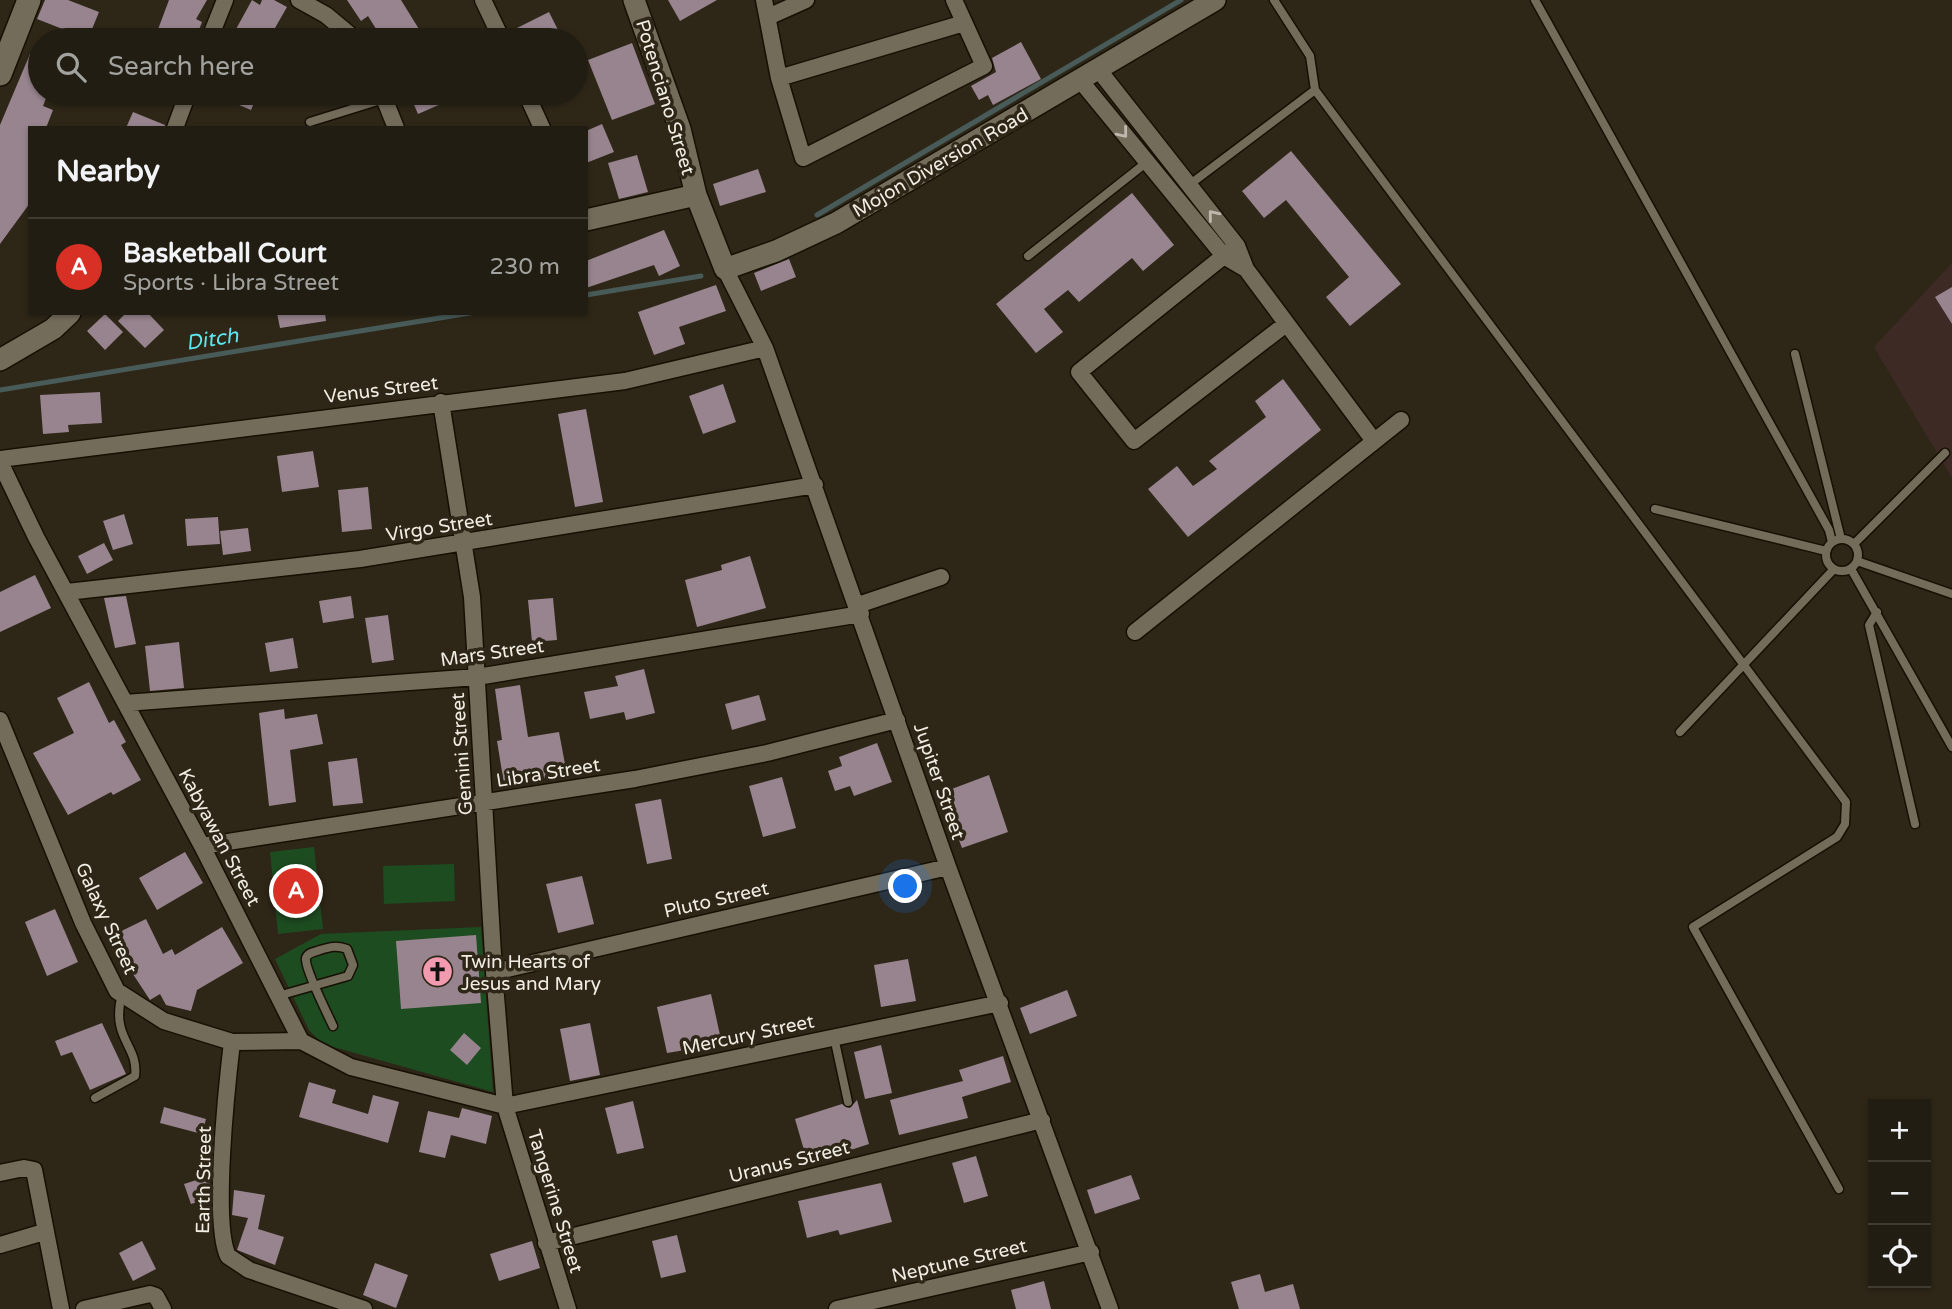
<!DOCTYPE html>
<meta charset="utf-8">
<style>
:root{--surface:#221d12;--page:#2a261b;--text:#f1f3f6;--muted:#a2a29f;--line:#3f3b32;--accent:#d93025}
body{margin:0;font-family:"Varela Round",sans-serif;background:var(--page);color:var(--text)}
.controls{position:absolute;right:21px;bottom:21px;display:grid;overflow:hidden;border-radius:0px;box-shadow:0 2px 5px #0004}
.controls button{width:63px;height:63px;display:grid;place-items:center;padding:0;border:0;border-bottom:2px solid var(--line);background:var(--surface);color:var(--text);font:35px sans-serif}
.you{position:absolute;left:906px;top:887px;width:24px;height:24px;margin:-18px;border:5px solid #fff;border-radius:50%;background:#1a73e8;box-shadow:0 0 0 10px #1a73e833}
.badge{display:grid;place-items:center;width:46px;height:46px;border-radius:50%;background:var(--accent);color:#fff;font-size:23px;font-weight:700}
.pin{position:absolute;translate:-50% -50%;border:4px solid #fff;box-shadow:0 2px 7px #0006}
.list{margin:0;padding:0;list-style:none}
h2{display:flex;justify-content:space-between;align-items:center;height:91px;margin:0;padding:0 28px;font-size:30px}
h2 small{font-size:23px;font-weight:400;color:var(--muted)}
.list li{display:grid;grid-template-columns:46px 1fr auto;gap:21px;align-items:center;box-sizing:border-box;height:98px;padding:0 28px;border-top:2px solid var(--line)}
.list b{display:block;font-size:26px;white-space:nowrap}
.list p{margin:0;font-size:23px;white-space:nowrap;color:var(--muted)}
.list em{font-size:23px;font-style:normal;color:var(--muted)}
.icon{flex:none;width:38px;height:38px;fill:none;stroke:currentColor;stroke-width:2;stroke-linecap:round;stroke-linejoin:round}
.map{position:relative;flex:none;width:1952px;height:1309px;overflow:hidden}
.search{position:absolute;background:var(--surface);box-shadow:0 2px 5px #0004;left:28px;top:28px;width:560px;height:77px;display:flex;align-items:center;gap:18px;box-sizing:border-box;padding:0 24px;border-radius:38px;color:var(--muted);font-size:26px}
.panel{position:absolute;background:var(--surface);box-shadow:0 2px 5px #0004;left:28px;top:126px;width:560px;height:189px;border-radius:0px}
.map>svg:first-child{display:block}
.commercial{fill:#3d2a24}
.green{fill:#1e4c21}
.lines{fill:none;stroke-linecap:round;stroke-linejoin:round}
.stream{stroke:#485b59;stroke-width:5}
.building{fill:#97848e}
.service-casing{stroke:#161003;stroke-width:11}
.minor-casing{stroke:#161003;stroke-width:19}
.tertiary-casing{stroke:#161003;stroke-width:24}
.secondary-casing{stroke:#161003;stroke-width:26}
.service{stroke:#746c5b;stroke-width:8}
.minor{stroke:#746c5b;stroke-width:16}
.tertiary{stroke:#746c5b;stroke-width:21}
.secondary{stroke:#746c5b;stroke-width:23}
.oneway{stroke:#bfb9ad}
.labels{text-anchor:middle;stroke-width:7;stroke-linejoin:round;paint-order:stroke}
.street-label{font-size:19px;fill:#f1ede3;stroke:#2e2718}
.poi-label{font-size:19px;fill:#f1ede3;stroke:#2e2718;text-anchor:start}
.water-label{font-size:21px;font-style:italic;fill:#5ce7ee;stroke:#2e2718}
</style>
<div class="map">
<svg width="1952" height="1309" viewBox="0 0 1952 1309">
<rect width="100%" height="100%" fill="#2e2718"/>
<!-- commercial -->
<path class="commercial" d="M1952,263V478L1874,347Z"/>
<!-- green -->
<path class="green" d="M314,847L323,929L278,934L270,852Z
M454,864L455,901L384,904L383,866Z
M481,927L493,1092L323,1044L309,1030L275,959L321,934Z"/>
<g class="lines">
<!-- stream -->
<path class="stream" d="M817,215L1181,0
M586,295L701,276
M0,390L470,313"/>
</g>
<!-- building -->
<path class="building" d="M45,0H68L99,12L88,39L37,19Z
M169,0H207L196,19L202,22L195,40H154Z
M252,0L260,5L262,0H274L287,7L275,28L298,40H230Z
M347,0H401L422,34L411,40H383L368,16L361,21Z
M668,0H717L680,21Z
M549,12L563,40H522L517,28Z
M1021,42L1041,79L993,105L988,95L979,100L971,86L996,72L992,58Z
M632,43L655,104L612,120L588,60Z
M30,54L40,58V93H48L43,106L53,110L46,128H30V203L0,244V125Z
M211,93H258L251,110Z
M409,93H466L418,114Z
M133,112L165,125V128H126Z
M602,124L614,152L586,163V131Z
M1291,151L1401,284L1350,326L1326,297L1349,277L1286,200L1264,218L1242,191Z
M637,155L648,192L619,199L608,163Z
M758,169L766,192L720,206L713,184Z
M1132,193L1174,245L1143,271L1132,258L1079,302L1068,290L1044,309L1063,332L1036,353L996,304Z
M664,230L680,266L659,276L654,265L586,288V261Z
M789,259L796,277L761,291L754,273Z
M716,285L726,311L679,327L685,344L654,355L638,312Z
M1952,287V324L1935,297Z
M126,313H148L164,330L145,348L118,321Z
M277,313H325L326,321L280,328Z
M105,314L123,332L105,350L87,331Z
M1283,379L1321,430L1188,537L1148,489L1177,466L1193,486L1217,469L1209,461L1266,417L1255,401Z
M723,384L736,422L703,434L689,396Z
M100,392L102,423L68,425L69,432L43,434L40,395Z
M586,409L603,502L575,507L558,414Z
M313,451L319,487L282,492L277,456Z
M368,487L372,529L342,532L338,490Z
M124,514L133,544L113,550L103,521Z
M218,517L220,544L187,546L185,519Z
M248,528L251,551L223,555L220,531Z
M104,543L113,560L87,574L78,556Z
M750,556L766,608L697,627L685,580L722,570L721,565Z
M35,575L51,608L0,632V592Z
M126,596L136,644L115,648L104,598Z
M351,596L354,618L323,623L319,601Z
M553,598L557,640L532,642L528,600Z
M388,615L394,660L372,663L365,618Z
M293,638L298,668L270,672L265,643Z
M179,642L184,688L150,691L145,646Z
M644,669L655,713L626,720L624,712L590,719L584,692L618,686L615,676Z
M89,682L109,723L114,720L126,742L121,745L141,780L113,795L111,792L68,815L33,753L74,733L57,698Z
M520,685L528,737L559,732L567,775L504,784L497,741L502,740L495,689Z
M759,695L766,720L732,730L725,704Z
M284,709L285,719L317,714L323,744L290,750L296,802L269,806L259,713Z
M877,743L892,782L854,796L850,786L835,791L828,771L842,766L839,757Z
M357,758L363,803L333,806L328,762Z
M989,775L1008,832L962,848L941,793Z
M782,777L796,828L763,837L749,786Z
M661,799L672,859L647,864L635,804Z
M185,852L203,883L157,910L139,878Z
M582,876L594,924L558,933L546,884Z
M55,909L78,962L47,976L25,922Z
M146,919L163,954L172,949L175,955L222,927L243,963L197,990L191,1011L166,1005L160,994L150,1000L127,965L121,967L107,938Z
M476,935L481,1003L401,1009L396,941Z
M908,959L916,1001L881,1007L874,965Z
M1067,990L1077,1016L1030,1034L1020,1008Z
M711,994L722,1044L667,1053L657,1007Z
M102,1023L126,1074L90,1090L72,1052L61,1056L55,1041Z
M590,1023L600,1075L570,1081L560,1029Z
M464,1033L481,1048L467,1065L450,1050Z
M881,1045L892,1093L865,1099L854,1052Z
M1003,1056L1011,1082L962,1097L968,1118L899,1135L890,1100L963,1081L959,1070Z
M309,1082L336,1090L332,1103L368,1114L373,1095L399,1102L388,1143L299,1117Z
M857,1100L869,1144L808,1164L795,1119L842,1104L850,1108Z
M633,1101L644,1148L617,1154L605,1108Z
M164,1107L206,1119L202,1134L160,1123Z
M462,1108L492,1116L486,1144L451,1135L445,1158L419,1152L428,1111L459,1118Z
M976,1156L988,1196L964,1203L952,1163Z
M1131,1175L1140,1199L1095,1214L1087,1190Z
M209,1176L211,1198L191,1204L184,1184Z
M881,1183L892,1222L840,1235L838,1230L807,1238L798,1201Z
M234,1190L265,1195L258,1229L284,1237L275,1265L237,1250L248,1218L232,1215Z
M677,1235L686,1272L661,1278L652,1241Z
M142,1241L156,1269L133,1281L119,1253Z
M532,1241L540,1268L499,1281L490,1254Z
M375,1263L408,1275L396,1308L363,1295Z
M1260,1274L1265,1292L1293,1284L1300,1309H1239L1231,1282Z
M1044,1281L1051,1309H1016L1011,1290Z"/>
<g class="lines">
<defs>
<path id="service" d="M1274,0L1310,56L1315,90L1846,802L1845,824L1837,837L1693,927L1839,1189
M1535,0L1829,530L1832,542
M310,122L384,99
M1189,185L1315,90
M1028,256L1147,162
M1795,354L1841,539
M1655,509L1826,551
M1826 555a16 16 0 1 1 32 0a16 16 0 1 1-32 0Z
M1854,544L1945,453
M1857,561L1952,594
M1851,569L1952,747
M1877,612L1869,625L1915,824
M1680,732L1834,569
M278,996L348,976L353,965L347,949C337,945 330,947 320,950C315,952 308,952 306,958C304,967 328,1015 333,1026
M834,1037L848,1102
M95,1098L135,1076C139,1045 110,1039 122,994"/>
<path id="minor" d="M299,0L326,15L356,40
M483,0L502,40
M764,0L779,78L803,158L984,66L954,0
M768,17L806,0
M209,40L225,0
M779,78L964,23
M1080,80L1224,256L1246,269L1237,246L1098,69
M382,93L396,128
M526,93L542,128
M175,128L188,93
M1230,251L1079,372L1134,441L1286,324
M725,269L765,348L948,867L1110,1309
M1246,269L1374,441
M441,402L472,597L494,972L505,1106L568,1309
M0,459L625,381L765,348
M0,462L36,537L202,846L301,1041L351,1067L505,1106L1000,1003
M67,592L360,559L815,485
M858,605L941,577
M1135,632L1401,420
M125,703L477,677L861,614
M0,720L83,923L117,991L164,1021L232,1042L301,1041
M202,846L635,779L767,753L897,720
M494,972L948,867
M232,1042C227,1084 212,1223 228,1256L249,1270L364,1309
M0,1173L24,1168L34,1170L61,1309
M546,1243L1042,1120
M0,1245L44,1232
M84,1309L150,1294L156,1296L163,1309
M837,1309L1091,1252"/>
<path id="tertiary" d="M634,0L680,129L696,195L725,269L776,251L836,223L1215,0
M586,220L696,195
M0,360L53,329L70,313"/>
<path id="secondary" d="M0,74L29,0"/>
</defs>
<!-- service casing -->
<use href="#service" class="service-casing"/>
<!-- minor casing -->
<use href="#minor" class="minor-casing"/>
<!-- tertiary casing -->
<use href="#tertiary" class="tertiary-casing"/>
<!-- secondary casing -->
<use href="#secondary" class="secondary-casing"/>
<!-- service -->
<use href="#service" class="service"/>
<!-- minor -->
<use href="#minor" class="minor"/>
<!-- tertiary -->
<use href="#tertiary" class="tertiary"/>
<!-- secondary -->
<use href="#secondary" class="secondary"/>
</g>
<!-- one-way arrows -->
<defs><path id="oneway-chevron" d="M-2-3.5L2.5 0L-2 3.5" fill="none" stroke-width="1.6" stroke-linecap="round" stroke-linejoin="round" transform="scale(1.75)"/></defs>
<g class="oneway">
<use href="#oneway-chevron" transform="translate(1123 133) rotate(51)"/>
<use href="#oneway-chevron" transform="translate(1213 215) rotate(-129)"/>
</g>
<!-- icons -->
<defs>
<symbol id="church-disc" viewBox="-11 -11 22 22"><circle r="9.5" fill="#f29ab0" stroke="#2e2718"/><path d="M-1.2-6h2.4v3.5h3.3v2.4h-3.3V6h-2.4V-.1h-3.3v-2.4h3.3Z" fill="#111"/></symbol>
</defs>
<g fill-rule="evenodd">
<use href="#church-disc" x="420" y="954" width="35" height="35"/>
</g>
<g class="labels">
<!-- street labels -->
<g class="street-label">
<text transform="translate(666 97) rotate(73)" y="7">Potenciano Street</text>
<text transform="translate(940 162) rotate(-30)" y="7">Mojon Diversion Road</text>
<text transform="translate(381 389) rotate(-7)" y="7">Venus Street</text>
<text transform="translate(439 526) rotate(-9)" y="7">Virgo Street</text>
<text transform="translate(492 652) rotate(-8)" y="7">Mars Street</text>
<text transform="translate(461 754) rotate(-94)" y="7">Gemini Street</text>
<text transform="translate(548 772) rotate(-9)" y="7">Libra Street</text>
<text transform="translate(940 781) rotate(71)" y="7">Jupiter Street</text>
<text transform="translate(220 837) rotate(62)" y="7">Kabyawan Street</text>
<text transform="translate(716 899) rotate(-13)" y="7">Pluto Street</text>
<text transform="translate(107 918) rotate(65)" y="7">Galaxy Street</text>
<text transform="translate(748 1034) rotate(-12)" y="7">Mercury Street</text>
<text transform="translate(789 1161) rotate(-14)" y="7">Uranus Street</text>
<text transform="translate(203 1180) rotate(-89)" y="7">Earth Street</text>
<text transform="translate(556 1201) rotate(73)" y="7">Tangerine Street</text>
<text transform="translate(959 1260) rotate(-13)" y="7">Neptune Street</text>
</g>
<!-- poi labels -->
<g class="poi-label">
<text x="461" y="968">Twin Hearts of<tspan x="461" dy="22">Jesus and Mary</tspan></text>
</g>
<!-- water labels -->
<g class="water-label">
<text transform="translate(212 339) rotate(-9)" y="7">Ditch</text>
</g>
</g>
</svg>
<div class="controls">
<button>+</button>
<button>−</button>
<button><svg class="icon" aria-label="locate" viewBox="0 0 24 24"><circle cx="12" cy="12" r="6"/><path d="M12 2v4M12 18v4M2 12h4M18 12h4"/></svg></button>
</div>
<div class="you"></div>
<div class="pin badge" style="left:296px;top:891px">A</div>
<div class="search"><svg class="icon" aria-label="search" viewBox="0 0 24 24"><circle cx="10" cy="10" r="6"/><path d="M15 15l6 6"/></svg>Search here</div>
<section class="panel">
<h2>Nearby<small></small></h2>
<ul class="list">
<li><span class="badge">A</span><div><b>Basketball Court</b><p>Sports · Libra Street</p></div><em>230 m</em></li>
</ul>
</section>
</div>
